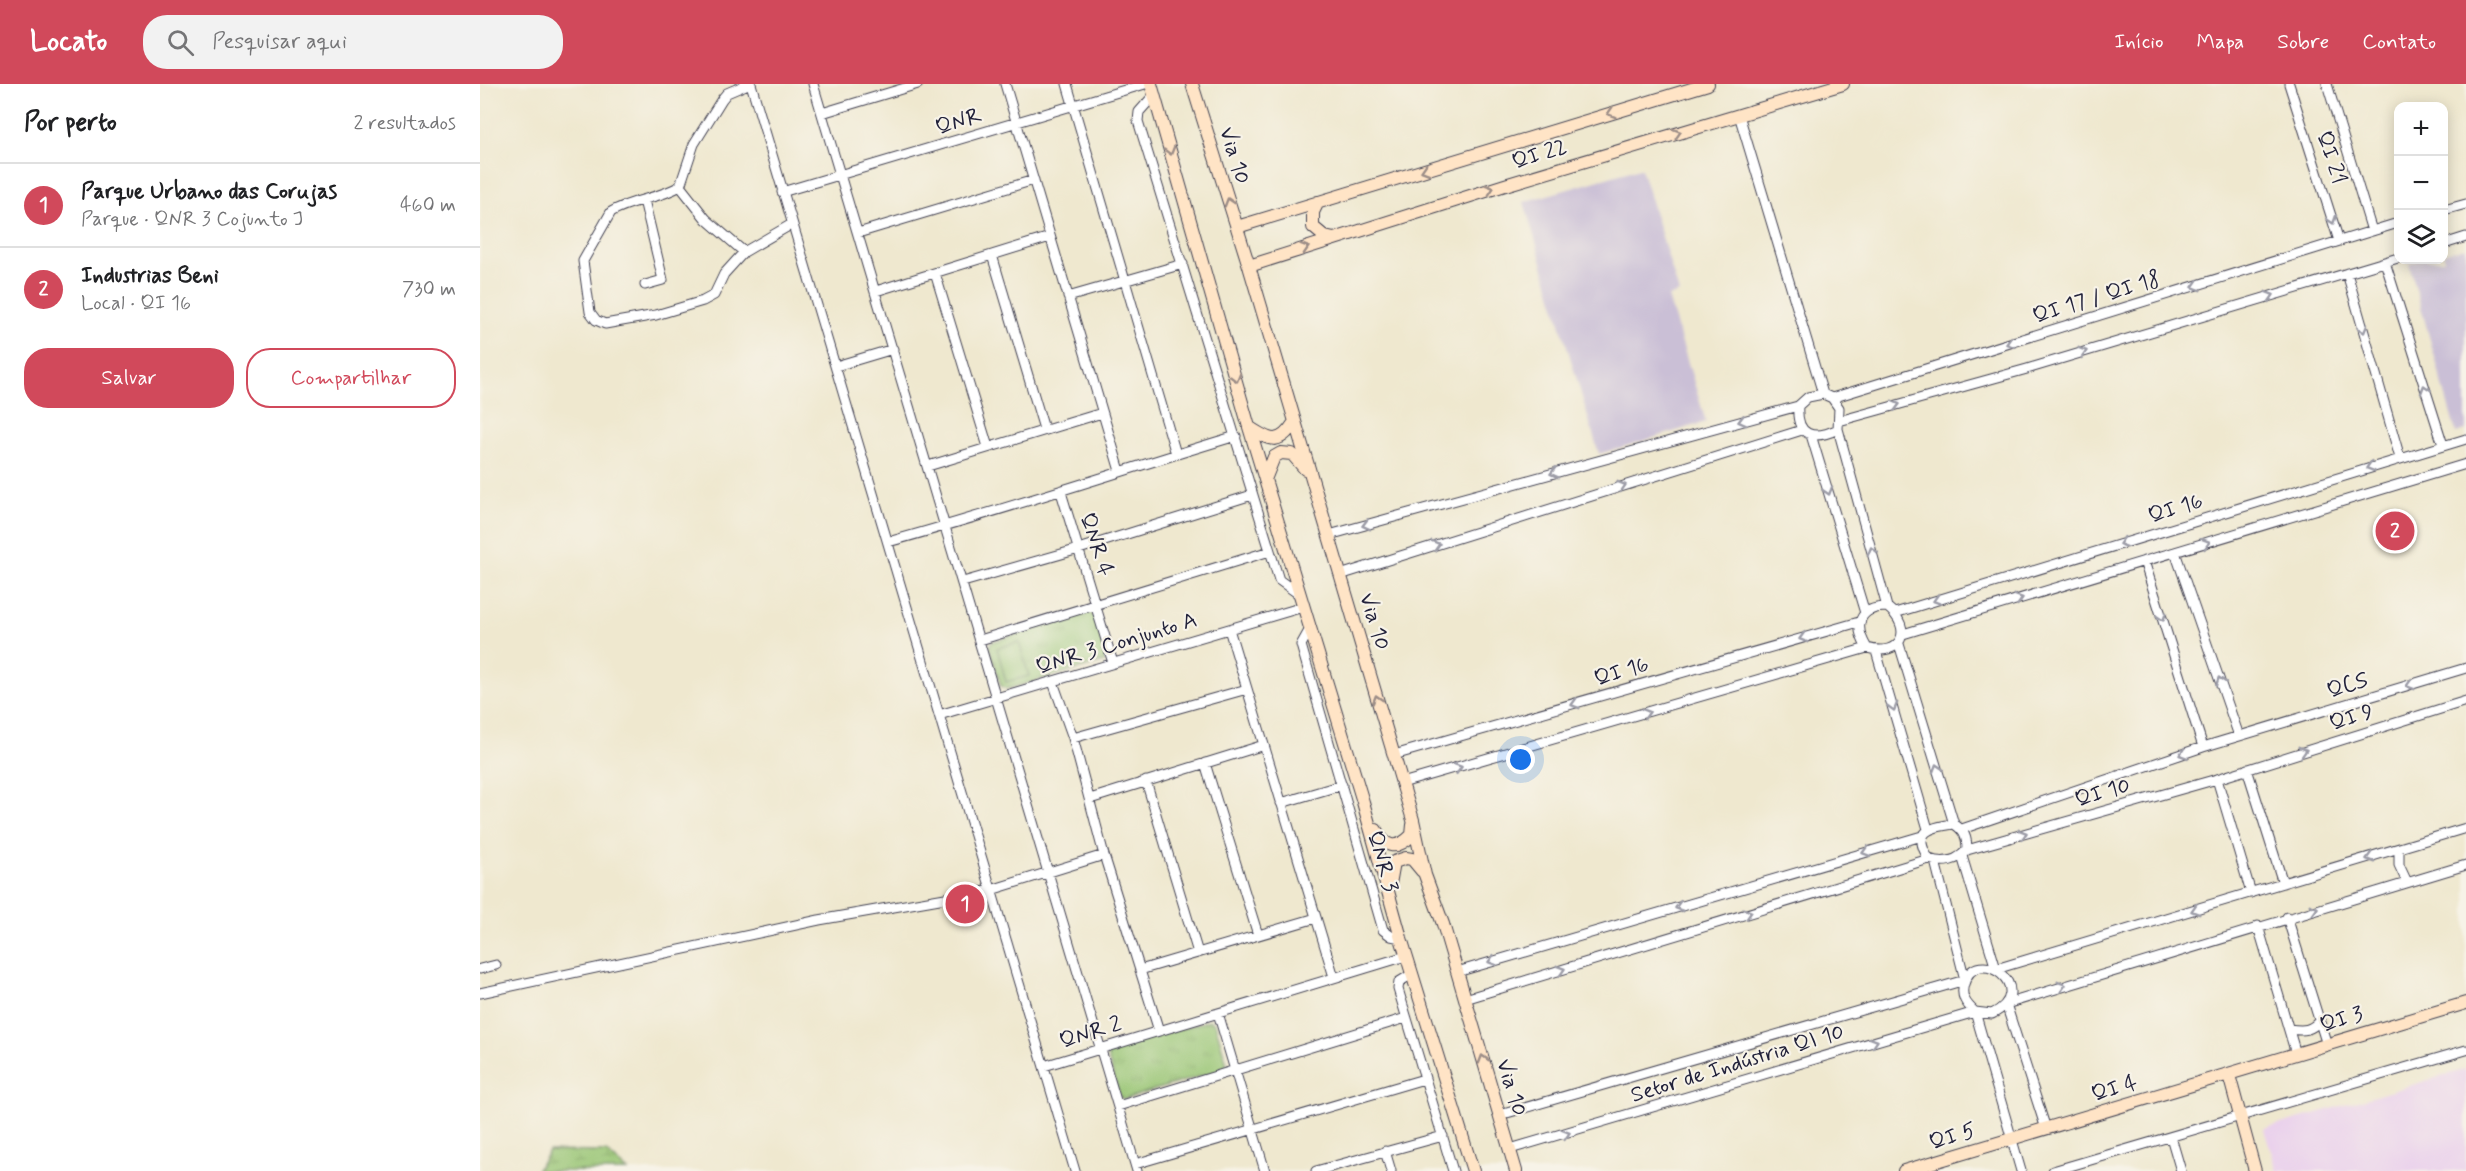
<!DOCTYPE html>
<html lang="pt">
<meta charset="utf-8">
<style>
:root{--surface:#fff;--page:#f2f2f2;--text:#202124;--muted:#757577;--line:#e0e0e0;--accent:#d1495b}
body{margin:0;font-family:Mynerve,sans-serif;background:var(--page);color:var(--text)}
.controls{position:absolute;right:18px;top:18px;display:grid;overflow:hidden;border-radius:12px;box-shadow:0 3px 15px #0003}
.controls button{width:54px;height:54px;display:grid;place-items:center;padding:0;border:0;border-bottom:2px solid var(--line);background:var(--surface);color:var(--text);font:30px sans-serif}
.you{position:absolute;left:1041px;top:676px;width:21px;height:21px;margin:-15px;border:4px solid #fff;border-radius:50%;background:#1a73e8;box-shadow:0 0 0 9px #1a73e833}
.badge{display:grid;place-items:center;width:39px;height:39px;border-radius:50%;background:var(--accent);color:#fff;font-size:20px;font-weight:700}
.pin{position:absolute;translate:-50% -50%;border:3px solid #fff;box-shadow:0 2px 6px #0006}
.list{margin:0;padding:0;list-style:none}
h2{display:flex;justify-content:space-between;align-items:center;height:78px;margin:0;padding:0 24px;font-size:26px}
h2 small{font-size:20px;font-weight:400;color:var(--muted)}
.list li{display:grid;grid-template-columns:39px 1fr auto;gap:18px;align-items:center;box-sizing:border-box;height:84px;padding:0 24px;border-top:2px solid var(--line)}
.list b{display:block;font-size:22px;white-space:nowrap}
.list p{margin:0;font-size:20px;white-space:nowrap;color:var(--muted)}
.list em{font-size:20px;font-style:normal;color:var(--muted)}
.actions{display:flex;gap:12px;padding:18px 24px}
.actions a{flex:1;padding:14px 0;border:2px solid var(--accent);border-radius:24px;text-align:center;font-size:21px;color:var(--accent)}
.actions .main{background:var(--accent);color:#fff}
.icon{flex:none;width:33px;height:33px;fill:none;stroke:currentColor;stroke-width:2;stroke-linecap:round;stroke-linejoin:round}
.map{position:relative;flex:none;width:1986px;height:1087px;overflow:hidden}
header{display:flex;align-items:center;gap:36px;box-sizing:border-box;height:84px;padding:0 30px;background:var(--accent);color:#fff}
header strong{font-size:28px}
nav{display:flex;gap:33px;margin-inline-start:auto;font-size:21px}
.search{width:420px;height:54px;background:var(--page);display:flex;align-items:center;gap:15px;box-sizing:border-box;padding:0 21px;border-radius:24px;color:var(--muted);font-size:22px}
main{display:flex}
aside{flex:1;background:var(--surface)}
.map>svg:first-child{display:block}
.built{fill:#ead1ec}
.industrial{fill:#cabfd6}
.wetland{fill:url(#wetland-marsh);stroke:#5d7457;stroke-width:1.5}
.park{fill:url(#park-tufts);stroke:#5d7457;stroke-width:1.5}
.pitch{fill:#98c573;stroke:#5d7457;stroke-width:1.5}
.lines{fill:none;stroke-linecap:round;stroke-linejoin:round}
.street-casing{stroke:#414051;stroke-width:11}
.secondary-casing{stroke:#414051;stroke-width:14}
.street{stroke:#fff;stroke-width:9}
.secondary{stroke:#ffe4c6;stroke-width:12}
.oneway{stroke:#9c8d87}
.oneway2{stroke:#9c9ca7}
.labels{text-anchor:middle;stroke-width:4.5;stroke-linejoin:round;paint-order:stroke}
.street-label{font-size:22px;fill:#22223b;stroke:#f7f3e8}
</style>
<header>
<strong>Locato</strong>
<div class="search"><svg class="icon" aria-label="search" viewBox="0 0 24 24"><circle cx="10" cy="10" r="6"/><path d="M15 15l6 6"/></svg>Pesquisar aqui</div>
<nav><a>Início</a><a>Mapa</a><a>Sobre</a><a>Contato</a></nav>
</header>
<main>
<aside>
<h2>Por perto<small>2 resultados</small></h2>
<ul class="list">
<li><span class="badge">1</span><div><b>Parque Urbano das Corujas</b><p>Parque · QNR 3 Cojunto J</p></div><em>460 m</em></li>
<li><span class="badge">2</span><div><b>Industrias Beni</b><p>Local · QI 16</p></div><em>730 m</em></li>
</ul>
<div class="actions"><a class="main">Salvar</a><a>Compartilhar</a></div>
</aside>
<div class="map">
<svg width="1986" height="1087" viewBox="0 0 1986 1087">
<defs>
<pattern id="wetland-marsh" width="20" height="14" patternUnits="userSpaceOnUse" patternTransform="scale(1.5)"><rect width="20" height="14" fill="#98c573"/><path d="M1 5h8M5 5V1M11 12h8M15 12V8" fill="none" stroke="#83a964"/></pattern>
<pattern id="park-tufts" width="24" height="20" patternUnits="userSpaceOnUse" patternTransform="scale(1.5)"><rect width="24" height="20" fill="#98c573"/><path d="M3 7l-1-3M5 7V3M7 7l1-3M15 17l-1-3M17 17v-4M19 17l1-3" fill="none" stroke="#83a964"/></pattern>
</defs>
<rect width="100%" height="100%" fill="#f7f3e8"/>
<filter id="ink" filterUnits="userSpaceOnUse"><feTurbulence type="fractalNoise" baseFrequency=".0167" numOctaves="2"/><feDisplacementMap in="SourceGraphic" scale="12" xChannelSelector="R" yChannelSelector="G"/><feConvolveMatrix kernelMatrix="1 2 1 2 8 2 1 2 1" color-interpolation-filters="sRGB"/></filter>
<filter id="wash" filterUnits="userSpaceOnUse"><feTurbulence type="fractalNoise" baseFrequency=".008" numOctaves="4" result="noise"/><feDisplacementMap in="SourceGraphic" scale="24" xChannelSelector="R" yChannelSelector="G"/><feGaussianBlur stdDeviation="1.35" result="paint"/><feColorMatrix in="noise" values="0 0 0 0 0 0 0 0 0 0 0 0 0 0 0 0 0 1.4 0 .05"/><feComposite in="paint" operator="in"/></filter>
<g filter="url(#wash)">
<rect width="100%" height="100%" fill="#efe8cf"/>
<!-- built -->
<path class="built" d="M1986,985V1087H1797L1784,1045Z"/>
<!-- industrial -->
<path class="industrial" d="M1161,84L1199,209L1188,213L1226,338L1119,370L1044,118Z
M1986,163V346L1976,349L1929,180L1943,176H1964V169Z"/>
<!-- wetland -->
<path class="wetland" d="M69,1067L126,1068L148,1087H56Z"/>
<!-- park -->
<path class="park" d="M608,528L615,532L627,573L624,578L527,605L521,602L509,562L511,558Z
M730,936L735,939L747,980L744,985L645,1015L640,1014L627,971L629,966Z"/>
<!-- pitch -->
<path class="pitch" d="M539,558L549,592L526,598L517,564Z"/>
</g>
<g filter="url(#ink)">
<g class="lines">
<defs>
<path id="street" d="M268,0L247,9L242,15L214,60L200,102C179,115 152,115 131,128L103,177L110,228L116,236L125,240L176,231L223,217L234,211L244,190L264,168L312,140
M271,0L595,1087
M333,0L657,1087
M525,0L640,387
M587,0L696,370
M1809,0L1859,157
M1847,0L1892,147
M674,11L659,28L658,37L799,496L820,511
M342,29L438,0
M1259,31L1343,310L1352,314L1359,324L1358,345C1333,357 1316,352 1318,322L1328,313L1343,310
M200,102L226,135L264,168
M302,108L665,0
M164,116L183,196L165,201
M1964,126L1986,120
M378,149L554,96
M1964,160L1986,153
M512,171L564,345
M1905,178L1963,361
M455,189L508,363
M1867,189L1920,374
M396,207L570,153
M588,213L703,180
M356,282L413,265
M1352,314L1918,139
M1359,337L1547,285L1918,174
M1358,345L1407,523C1435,545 1421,574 1387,564C1373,541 1379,523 1407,523
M1331,351L1385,529
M448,382L622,329
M581,408L633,579
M849,451L1318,322
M408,458C525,426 640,387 756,352
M1695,468L1759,652
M1664,477L1723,663
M860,491L1322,346
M483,498L599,465L772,411
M1415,529L1986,355
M749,545L854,893
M830,545L821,561L903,846L911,852L921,854
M1423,550L1986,380
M500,556L790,467
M1419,560L1474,740C1485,747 1487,754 1487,766C1477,777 1463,780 1449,775C1431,748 1450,743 1474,740
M1396,567L1448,745
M573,598L593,654L624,771L679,947
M459,631L823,523
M593,654L767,605
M914,671L1379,538
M725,679L778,851
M1767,685L1803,799
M1737,695L1771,809
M666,697L718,869
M922,699L1387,564
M610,715L784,661
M801,719L862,701
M1482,745L1723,663L1986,584
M1919,765V781L1927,798
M1487,766L1737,695L1986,617
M1482,772L1516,885L1986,744
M1807,833L1847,961
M1778,842L1816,970
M0,885L16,881
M660,886L836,834
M977,888L1442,752
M932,890L919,898L918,905L973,1087
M0,909L339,836L511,806L624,771
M985,915L1449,775
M1495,928L1512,930C1561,906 1496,857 1484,900C1480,912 1486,920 1495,928L1541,1087
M738,929L785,1087
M1809,945C1824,947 1831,947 1840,936
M564,982L926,872
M638,1022L926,934
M1020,1031L1485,896L1455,777
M1566,1045L1526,920L1986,781
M1691,1053L1701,1087
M1030,1065L1495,928
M905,1067L911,1087
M655,1080L944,995
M836,1087L963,1052
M1573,1087L1986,966"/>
<path id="secondary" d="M671,0L769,343L883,718L921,854L993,1087
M712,0L769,182L933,736L945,791L963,840L1036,1087
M838,118L833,128V143L845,153L854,155
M757,143L1228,0
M769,182L1025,101L1363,0
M769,343C790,357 799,362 814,339
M786,393L794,373L801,369L812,370L825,385
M896,746C906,765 917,766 932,751L933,741
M910,800L914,778L926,774L932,775L942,787
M1749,991L1775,1087
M1424,1087L1986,919"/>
</defs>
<!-- street casing -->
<use href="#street" class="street-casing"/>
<!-- secondary casing -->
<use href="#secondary" class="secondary-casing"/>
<!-- street -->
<use href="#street" class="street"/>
<!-- secondary -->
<use href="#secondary" class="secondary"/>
</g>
<!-- one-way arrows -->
<defs><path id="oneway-chevron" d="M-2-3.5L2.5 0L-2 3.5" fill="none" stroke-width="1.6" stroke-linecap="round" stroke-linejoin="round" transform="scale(1.5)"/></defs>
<g class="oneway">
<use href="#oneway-chevron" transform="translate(1131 29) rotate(163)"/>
<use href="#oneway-chevron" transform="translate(1197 49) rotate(-17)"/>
<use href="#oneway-chevron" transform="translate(690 67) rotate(74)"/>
<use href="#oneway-chevron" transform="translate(945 86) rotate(163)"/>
<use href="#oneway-chevron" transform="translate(1010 105) rotate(-18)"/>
<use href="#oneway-chevron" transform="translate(749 118) rotate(-107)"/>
<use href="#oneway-chevron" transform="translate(825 164) rotate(-18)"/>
<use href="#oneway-chevron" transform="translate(756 294) rotate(74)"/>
<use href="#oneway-chevron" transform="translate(897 615) rotate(-107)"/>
<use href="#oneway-chevron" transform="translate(1003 975) rotate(-107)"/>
</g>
<g class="oneway2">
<use href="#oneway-chevron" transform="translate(1852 136) rotate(72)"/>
<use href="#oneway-chevron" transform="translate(1716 202) rotate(163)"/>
<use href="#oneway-chevron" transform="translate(1790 212) rotate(-17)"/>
<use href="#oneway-chevron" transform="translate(1883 245) rotate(74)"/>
<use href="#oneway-chevron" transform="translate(1530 259) rotate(163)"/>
<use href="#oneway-chevron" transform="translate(1603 268) rotate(-17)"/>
<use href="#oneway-chevron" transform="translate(1945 305) rotate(-108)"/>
<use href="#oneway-chevron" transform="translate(1416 321) rotate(-15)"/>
<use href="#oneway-chevron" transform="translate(1262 337) rotate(165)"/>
<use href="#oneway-chevron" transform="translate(1890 383) rotate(163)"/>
<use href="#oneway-chevron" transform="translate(1074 389) rotate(165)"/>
<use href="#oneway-chevron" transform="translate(1142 402) rotate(-17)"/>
<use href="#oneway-chevron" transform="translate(1348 407) rotate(73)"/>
<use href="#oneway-chevron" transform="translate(886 441) rotate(165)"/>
<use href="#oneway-chevron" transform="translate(1643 459) rotate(163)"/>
<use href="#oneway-chevron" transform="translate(1726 459) rotate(-17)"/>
<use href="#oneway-chevron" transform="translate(956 461) rotate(-17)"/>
<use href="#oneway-chevron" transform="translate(1392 467) rotate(-106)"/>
<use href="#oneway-chevron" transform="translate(1539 515) rotate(-17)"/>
<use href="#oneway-chevron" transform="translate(1457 516) rotate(163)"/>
<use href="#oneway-chevron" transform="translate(1682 533) rotate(72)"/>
<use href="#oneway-chevron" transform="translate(1323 554) rotate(164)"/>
<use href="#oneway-chevron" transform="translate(1740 597) rotate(-109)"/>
<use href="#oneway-chevron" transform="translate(1930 601) rotate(163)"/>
<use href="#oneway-chevron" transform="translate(1095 620) rotate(164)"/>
<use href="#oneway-chevron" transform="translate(1413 623) rotate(74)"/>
<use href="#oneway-chevron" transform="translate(1166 629) rotate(-16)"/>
<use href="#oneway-chevron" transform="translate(1823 667) rotate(-17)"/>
<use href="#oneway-chevron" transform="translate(1703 670) rotate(161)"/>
<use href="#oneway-chevron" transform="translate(978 684) rotate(-16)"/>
<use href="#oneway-chevron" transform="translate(1457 684) rotate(-107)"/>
<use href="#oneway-chevron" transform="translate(1543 750) rotate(-16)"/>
<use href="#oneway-chevron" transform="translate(1386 768) rotate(164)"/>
<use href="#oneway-chevron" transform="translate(1890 774) rotate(164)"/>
<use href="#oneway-chevron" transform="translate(1199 823) rotate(164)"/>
<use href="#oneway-chevron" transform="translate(1834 825) rotate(-16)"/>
<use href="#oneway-chevron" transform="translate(1715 826) rotate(163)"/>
<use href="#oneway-chevron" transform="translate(1268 829) rotate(-17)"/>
<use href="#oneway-chevron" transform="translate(1012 877) rotate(164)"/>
<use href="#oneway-chevron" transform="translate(1081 886) rotate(-17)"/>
<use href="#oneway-chevron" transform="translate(1582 902) rotate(-17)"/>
<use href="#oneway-chevron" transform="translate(1394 958) rotate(-17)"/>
<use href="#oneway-chevron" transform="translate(1086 1050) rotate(-17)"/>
</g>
</g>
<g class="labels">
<!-- street labels -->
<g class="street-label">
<text transform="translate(478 36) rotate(-17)" y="8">QNR</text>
<text transform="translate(1059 69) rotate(-17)" y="8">QI 22</text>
<text transform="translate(756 71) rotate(73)" y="8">Via 10</text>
<text transform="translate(1853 73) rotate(72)" y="8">QI 21</text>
<text transform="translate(1616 212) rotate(-17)" y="8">QI 17 / QI 18</text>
<text transform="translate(1695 423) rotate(-17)" y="8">QI 16</text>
<text transform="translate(618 460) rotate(72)" y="8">QNR 4</text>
<text transform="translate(896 537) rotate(73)" y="8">Via 10</text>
<text transform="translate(636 558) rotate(-17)" y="8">QNR 3 Conjunto A</text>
<text transform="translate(1141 586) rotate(-16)" y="8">QI 16</text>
<text transform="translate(1867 600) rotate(-17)" y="8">QCS</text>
<text transform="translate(1871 632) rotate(-17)" y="8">QI 9</text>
<text transform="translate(1622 707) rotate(-16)" y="8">QI 10</text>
<text transform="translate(904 777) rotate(74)" y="8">QNR 3</text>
<text transform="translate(1861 934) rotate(-17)" y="8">QI 3</text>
<text transform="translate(610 947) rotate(-17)" y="8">QNR 2</text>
<text transform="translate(1257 978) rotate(-17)" y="8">Setor de Indústria QI 10</text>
<text transform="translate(1033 1003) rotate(73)" y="8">Via 10</text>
<text transform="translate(1634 1003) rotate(-16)" y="8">QI 4</text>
<text transform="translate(1472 1051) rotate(-16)" y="8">QI 5</text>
</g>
</g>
</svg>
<div class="controls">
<button>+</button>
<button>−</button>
<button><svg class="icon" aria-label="layers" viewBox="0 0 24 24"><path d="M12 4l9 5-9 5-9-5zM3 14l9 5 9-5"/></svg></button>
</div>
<div class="you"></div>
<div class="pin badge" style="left:485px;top:820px">1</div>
<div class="pin badge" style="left:1915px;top:447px">2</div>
</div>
</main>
